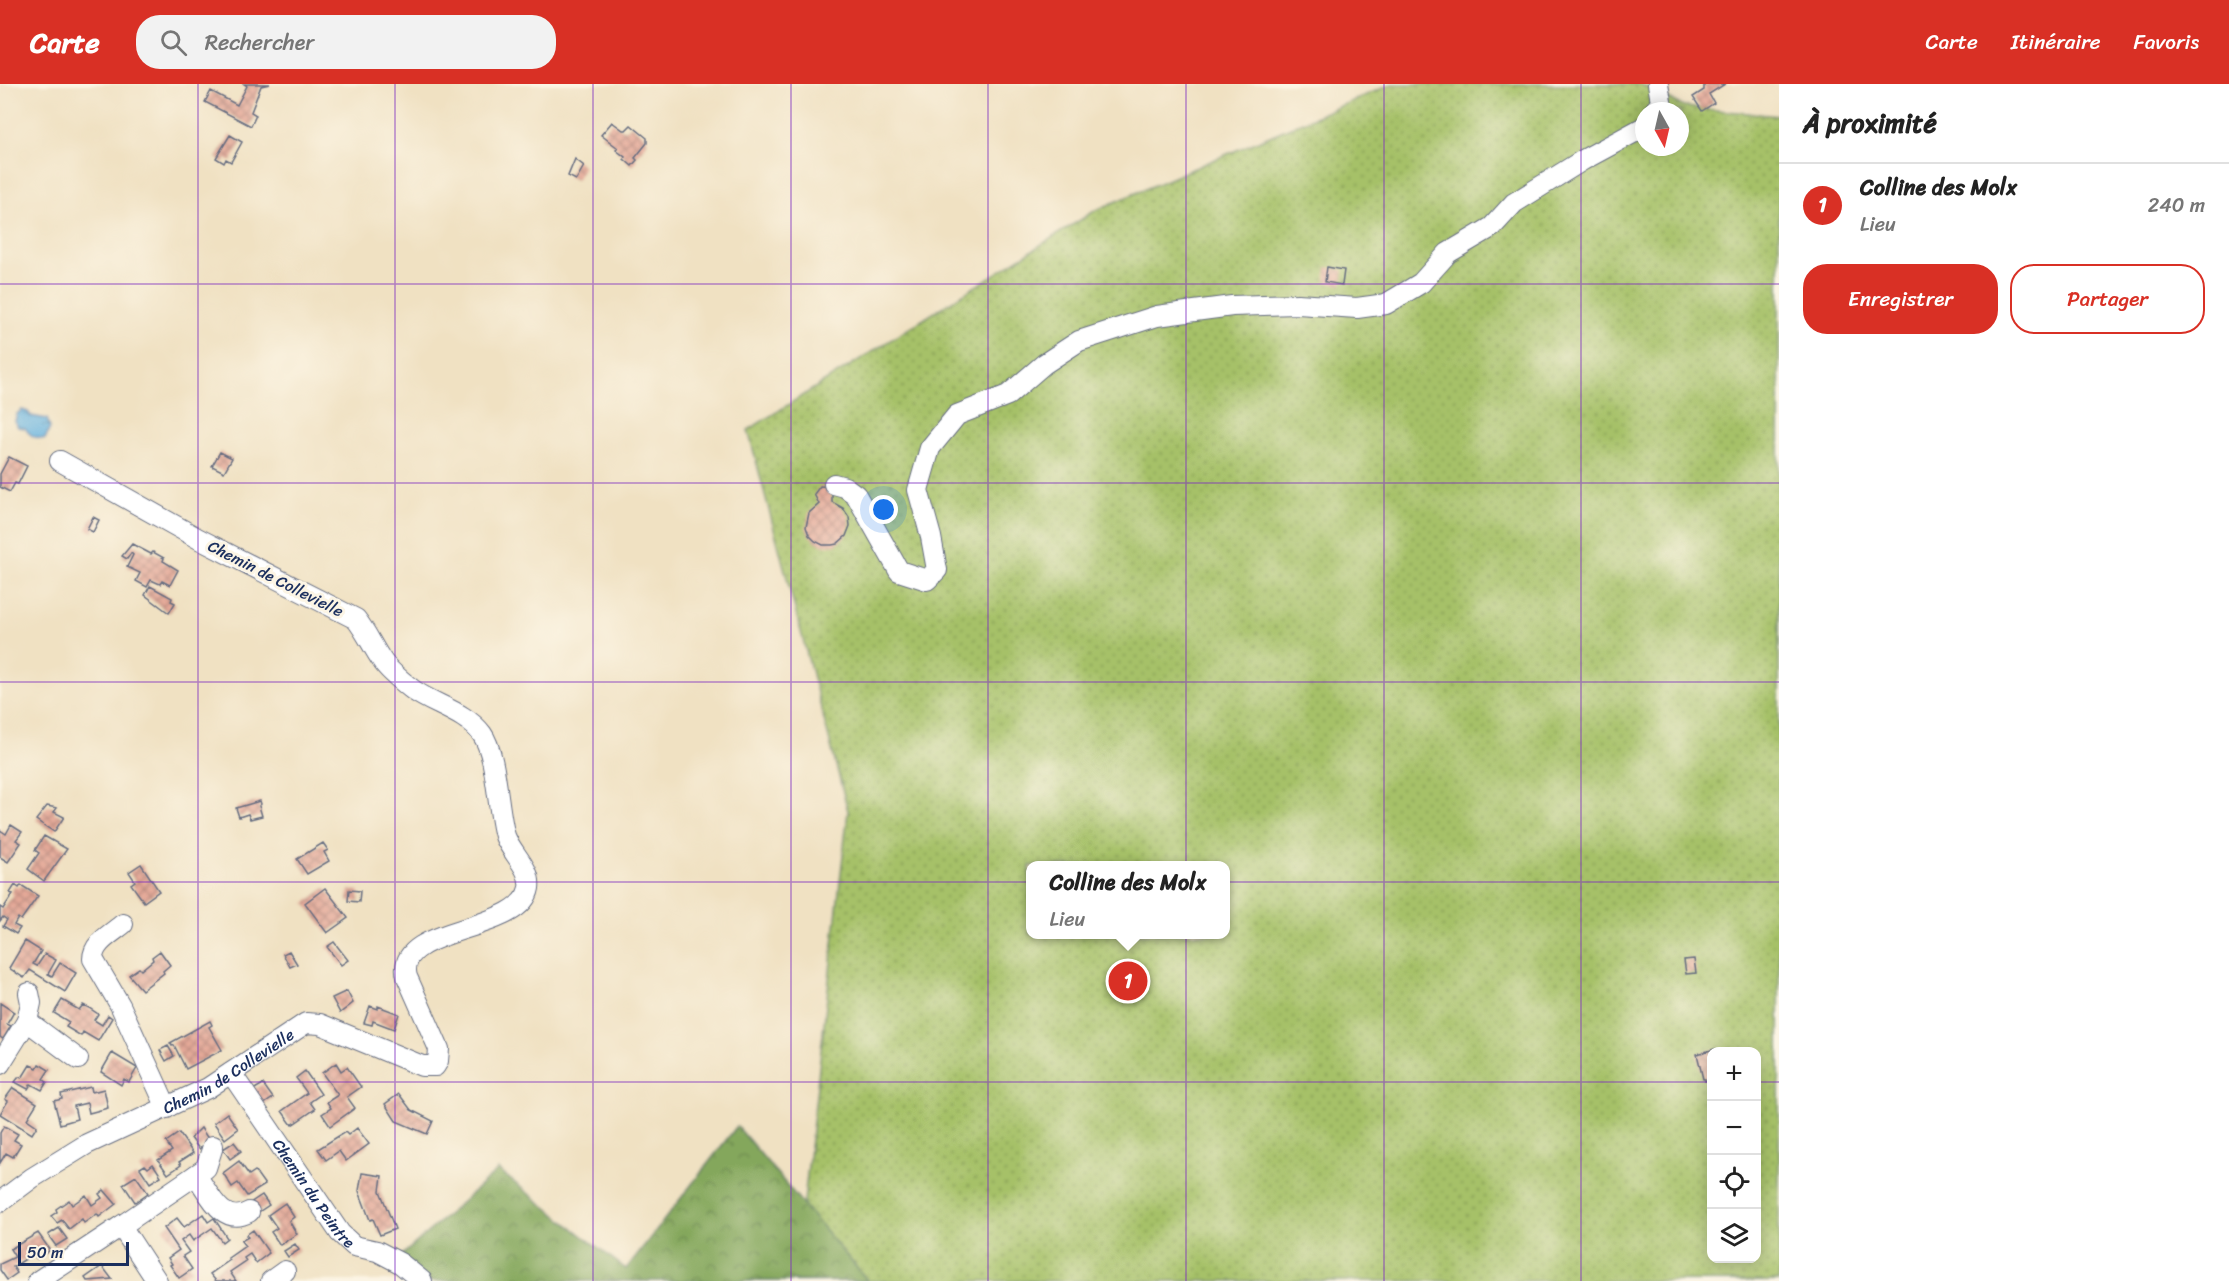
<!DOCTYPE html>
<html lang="fr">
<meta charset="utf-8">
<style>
:root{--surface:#fff;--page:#f2f2f2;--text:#222;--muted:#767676;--line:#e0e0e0;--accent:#d93025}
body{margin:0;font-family:Sriracha,sans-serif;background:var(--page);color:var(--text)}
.controls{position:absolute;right:18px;bottom:18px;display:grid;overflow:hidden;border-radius:12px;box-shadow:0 3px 15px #0003}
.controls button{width:54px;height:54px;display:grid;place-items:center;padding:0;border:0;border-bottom:2px solid var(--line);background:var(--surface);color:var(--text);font:30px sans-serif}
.compass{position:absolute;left:1635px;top:18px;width:54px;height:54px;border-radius:50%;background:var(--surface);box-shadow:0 3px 15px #0003;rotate:172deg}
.scale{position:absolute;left:18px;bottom:15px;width:111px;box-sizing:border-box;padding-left:6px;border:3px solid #1b2f5e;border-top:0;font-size:16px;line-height:21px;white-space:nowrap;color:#1b2f5e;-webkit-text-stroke:4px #fcf5e5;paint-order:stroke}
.you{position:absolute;left:884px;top:426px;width:21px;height:21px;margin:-15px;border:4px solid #fff;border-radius:50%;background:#1a73e8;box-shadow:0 0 0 9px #1a73e833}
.badge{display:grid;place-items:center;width:39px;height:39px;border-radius:50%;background:var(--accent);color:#fff;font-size:20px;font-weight:700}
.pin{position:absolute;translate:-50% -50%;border:3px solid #fff;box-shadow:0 2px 6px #0006}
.popup{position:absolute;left:1026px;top:777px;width:204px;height:78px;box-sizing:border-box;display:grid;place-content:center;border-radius:12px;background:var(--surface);filter:drop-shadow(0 2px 4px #0005);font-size:20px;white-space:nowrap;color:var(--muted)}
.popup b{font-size:22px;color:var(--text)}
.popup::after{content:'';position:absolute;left:50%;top:100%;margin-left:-12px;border:12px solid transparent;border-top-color:var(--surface)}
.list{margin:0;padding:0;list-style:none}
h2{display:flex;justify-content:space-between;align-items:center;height:78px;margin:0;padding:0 24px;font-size:26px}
h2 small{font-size:20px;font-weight:400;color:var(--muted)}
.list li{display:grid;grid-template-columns:39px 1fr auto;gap:18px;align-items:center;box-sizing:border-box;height:84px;padding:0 24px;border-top:2px solid var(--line)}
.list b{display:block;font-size:22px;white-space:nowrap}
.list p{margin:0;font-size:20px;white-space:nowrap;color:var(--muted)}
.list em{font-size:20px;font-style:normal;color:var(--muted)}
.actions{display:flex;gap:12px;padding:18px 24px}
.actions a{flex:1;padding:14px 0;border:2px solid var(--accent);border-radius:24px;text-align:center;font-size:21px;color:var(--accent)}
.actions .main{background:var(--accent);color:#fff}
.icon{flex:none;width:33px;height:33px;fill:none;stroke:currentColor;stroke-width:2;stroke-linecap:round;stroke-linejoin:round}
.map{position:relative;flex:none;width:1779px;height:1197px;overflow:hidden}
header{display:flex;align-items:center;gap:36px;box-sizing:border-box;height:84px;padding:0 30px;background:var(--accent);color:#fff}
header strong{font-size:28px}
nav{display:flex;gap:33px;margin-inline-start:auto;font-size:21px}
.search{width:420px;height:54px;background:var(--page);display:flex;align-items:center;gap:15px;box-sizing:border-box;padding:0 21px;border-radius:24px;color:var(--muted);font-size:22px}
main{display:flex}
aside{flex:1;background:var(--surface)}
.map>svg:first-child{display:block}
.grass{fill:url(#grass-dots);stroke:#607862;stroke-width:1.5;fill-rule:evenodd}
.forest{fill:url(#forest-crowns);stroke:#506b5d;stroke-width:1.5}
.water{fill:url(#water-ripples);stroke:#40709e;stroke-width:1.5}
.building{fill:url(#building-cross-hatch)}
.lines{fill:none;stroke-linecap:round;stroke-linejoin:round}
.minor-casing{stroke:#666d81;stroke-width:22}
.minor{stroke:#fff;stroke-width:20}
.grid{fill:none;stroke:#7b2cbf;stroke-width:1.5;stroke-opacity:0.55}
.labels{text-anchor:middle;stroke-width:6;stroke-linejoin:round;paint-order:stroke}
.street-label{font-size:16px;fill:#1b2f5e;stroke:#fcf5e5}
</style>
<header>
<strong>Carte</strong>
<div class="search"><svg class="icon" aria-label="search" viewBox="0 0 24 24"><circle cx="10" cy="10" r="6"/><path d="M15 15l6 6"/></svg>Rechercher</div>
<nav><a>Carte</a><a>Itinéraire</a><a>Favoris</a></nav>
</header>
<main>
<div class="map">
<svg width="1779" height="1197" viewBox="0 0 1779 1197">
<defs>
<pattern id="grass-dots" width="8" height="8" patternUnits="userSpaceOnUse" patternTransform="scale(1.5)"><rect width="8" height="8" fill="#a6c167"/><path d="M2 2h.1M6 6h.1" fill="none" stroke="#869d58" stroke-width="1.8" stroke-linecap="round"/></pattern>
<pattern id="forest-crowns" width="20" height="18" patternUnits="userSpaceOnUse" patternTransform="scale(1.5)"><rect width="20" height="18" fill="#84a75c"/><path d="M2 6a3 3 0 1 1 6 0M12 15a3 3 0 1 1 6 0" fill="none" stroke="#6b884f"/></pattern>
<pattern id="water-ripples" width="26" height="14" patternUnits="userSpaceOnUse" patternTransform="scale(1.5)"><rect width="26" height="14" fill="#66b2df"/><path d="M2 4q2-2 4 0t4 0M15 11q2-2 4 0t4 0" fill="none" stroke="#5391b8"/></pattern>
<pattern id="building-cross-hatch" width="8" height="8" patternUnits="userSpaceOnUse" patternTransform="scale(1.5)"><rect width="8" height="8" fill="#e4a897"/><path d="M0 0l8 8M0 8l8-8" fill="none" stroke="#b8897e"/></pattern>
</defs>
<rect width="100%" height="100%" fill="#fcf5e5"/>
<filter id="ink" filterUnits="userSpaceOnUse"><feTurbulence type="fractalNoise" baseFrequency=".0167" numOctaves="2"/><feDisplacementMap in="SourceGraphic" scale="12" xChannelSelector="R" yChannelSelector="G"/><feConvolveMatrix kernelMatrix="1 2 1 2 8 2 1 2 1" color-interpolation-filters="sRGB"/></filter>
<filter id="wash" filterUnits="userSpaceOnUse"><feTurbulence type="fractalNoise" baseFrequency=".008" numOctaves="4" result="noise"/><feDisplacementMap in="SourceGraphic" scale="24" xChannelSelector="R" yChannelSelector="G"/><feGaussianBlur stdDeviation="1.35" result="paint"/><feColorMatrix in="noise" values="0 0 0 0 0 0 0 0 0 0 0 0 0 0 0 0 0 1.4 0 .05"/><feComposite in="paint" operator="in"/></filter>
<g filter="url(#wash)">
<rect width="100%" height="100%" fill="#f0e1c2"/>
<!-- grass -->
<path class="grass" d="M1392,0H1640L1684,23L1779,32V1197H795L848,727L748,346L1096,126ZM1644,27H1680V63H1644ZM1030,782H1226V850H1030ZM1712,968H1756V1174H1712Z"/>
<!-- forest -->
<path class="forest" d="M737,1042L868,1197H430L400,1173L498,1086L626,1185Z"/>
<!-- water -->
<path class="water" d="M22,326L28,328L31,332L47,335L50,344L45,355C36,355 29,351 25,344L18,343L15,337L17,330Z"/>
<g id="blocks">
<!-- building -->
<path class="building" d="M244,0H270L261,2L251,28L256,31L251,42L205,18L211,7L237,21L247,2Z
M1704,0H1725L1709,10L1714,19L1702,27L1693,13L1704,6Z
M612,38L623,46H626L631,41L647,54V59L635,74L637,76L632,82L624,75L625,73L616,66L618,64L601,51Z
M230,51L242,58L231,78L226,75L224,79L216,74Z
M575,75L584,82L576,96L568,92Z
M1327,183L1344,186L1342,201L1325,198Z
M220,368L232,374L224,388L212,382Z
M9,373L27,382L18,400L15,399L10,408L0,403V390Z
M820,402L832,403V418L843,424L849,433L850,442L846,452L837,460L832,461H823L815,457L809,451L806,443L809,429L819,420L814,410Z
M93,433L99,436L93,448L87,445Z
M132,460L151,470L153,468L164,474L163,477L178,486L170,501L162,497L160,500L151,496L147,503L136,497L140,489L127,483L133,471L131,469L127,475L122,472Z
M150,502L172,514L171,517L175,519L169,529L145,511Z
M260,717L261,720L259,722L262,732L250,735L248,730L239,733L236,724Z
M47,722L57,724L54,728L64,733L54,748L36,736Z
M11,741L22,748L16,756L21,759L8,778L0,773V746L6,750Z
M44,752L67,765L44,797L28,785L39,769L35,766Z
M323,759L328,766L324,768L329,777L307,790L297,775Z
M141,780L159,807L144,818L131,800L135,797L129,788Z
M15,801L19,804L21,801L38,812L21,836L18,834L14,841L20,844L16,850L3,842L7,836L3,833L0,837V823L3,825L13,810L10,809Z
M325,804L348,834L327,849L305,819Z
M349,806L360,807L359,818L348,817Z
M25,857L41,867L33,880L37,882L45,870L56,876L48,890L52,892L60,879L76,889L65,908L30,886L24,894L9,884Z
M334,858L348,876L341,881L327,863Z
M160,867L170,881L163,887L164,889L142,906L129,891L139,884L141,886L153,876L152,873Z
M289,867L297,880L290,883L283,870Z
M1694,875L1696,889L1686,890L1684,876Z
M347,907L353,919L340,929L332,914Z
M62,916L79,926L83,921L89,924L98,930L94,936L102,941L108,931L112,934L98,957L83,948L81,952L66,943L69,938L54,929Z
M0,919L14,928L7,940L11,942L3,955L0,953Z
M370,922L378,925V922L399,930L394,945L373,937L372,941L364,939Z
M210,937L212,941L209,943L222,966L186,985L174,961L172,962L170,959Z
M168,962L174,972L166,977L160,966Z
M1715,965L1716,968H1712V995L1705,997V995H1703L1697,970Z
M112,969L137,984L129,998L124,995L121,1001L101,988Z
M336,979L341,987L347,983L361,1003L347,1013L355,1024L330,1042L322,1030L331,1024L327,1018L338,1011L322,989Z
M39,980L49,986L43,995L47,998L42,1006L31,1000L28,1005L15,998L19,993L22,994L30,981L37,984Z
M305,987L321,1010L310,1018L315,1025L292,1041L282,1027L307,1009L296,994Z
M263,1000L273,1014L264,1020L253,1006Z
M91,1003L92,1008L104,1005L108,1024L89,1029L87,1019L74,1022L77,1035L60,1040L54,1017L62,1015L61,1010Z
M13,1004L37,1019L27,1035L37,1042L32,1050L0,1030L8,1017L5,1015Z
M399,1010L411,1026L433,1037L427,1050L396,1037L385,1020Z
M227,1029L238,1045L225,1055L214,1039Z
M4,1042L18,1050L14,1056L21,1060L13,1073L6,1069L0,1079V1049Z
M201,1044L210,1058L199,1065L191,1054Z
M357,1044L369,1060L346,1077L339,1067L326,1076L318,1065L345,1048L348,1051Z
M179,1049L193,1069L179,1078L181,1081L168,1090L158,1076L172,1067L166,1058Z
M234,1058L241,1067L230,1075L223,1065Z
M239,1077L249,1091L255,1087L265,1101L247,1112L238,1099L232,1103L223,1089Z
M153,1080L161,1092L150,1099L140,1084L145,1081L148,1084Z
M362,1089L382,1092L380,1107L395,1145L380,1151L373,1135L370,1136L359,1107Z
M136,1092L148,1109L135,1118L123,1100Z
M104,1106L116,1120L99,1133L97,1130L84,1139L82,1135L69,1145L62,1136L57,1139L51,1132L57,1128L56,1125L69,1116L72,1121L86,1111L92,1121L102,1114L99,1110Z
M262,1111L269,1121L257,1129L250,1119Z
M285,1119L294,1133L289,1137L297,1150L280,1161L271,1148L277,1144L268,1131Z
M203,1130L208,1138L214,1134L227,1154L222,1158L212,1144L193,1157L189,1151L181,1157L189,1168L183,1172L192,1185L179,1194L170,1181L172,1180L168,1174L179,1166L164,1144L177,1134L184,1143Z
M59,1144L67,1155L56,1162L48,1151Z
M253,1146L269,1169L256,1179L250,1170L244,1174L246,1177L230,1188L236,1197H216L210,1190L230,1176L228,1174L245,1162L241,1157L248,1153L246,1151Z
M38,1149L50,1166L37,1175L33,1170L13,1183L17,1189L7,1196L0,1186V1180L15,1173L10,1165Z
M295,1160L299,1166L288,1173L284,1167Z
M102,1182L112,1195L87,1197L85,1194Z"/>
</g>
</g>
<g filter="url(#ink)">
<use href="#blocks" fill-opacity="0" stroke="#666d81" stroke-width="1.5"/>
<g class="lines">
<defs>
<g id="minor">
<path d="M1655,27L1661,17L1658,0"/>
<path d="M834,400L845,403L856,411L899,487L927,496L937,486L931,453L918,406L930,364L957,331L1008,311L1044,280L1079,257L1157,232L1232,222L1298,220L1357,224L1386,220L1421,199L1448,169L1492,143L1514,119L1583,76L1644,43"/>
<path d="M123,840C111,850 93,859 93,875L120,921L167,1024"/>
<path d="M27,937L31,919L29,909"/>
<path d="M0,980L27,937L78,975"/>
<path id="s1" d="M231,989L340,1149L354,1162L377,1167L400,1179L422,1197"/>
<path d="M196,1091C209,1109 222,1143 249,1128"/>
<path id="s2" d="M0,1118L32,1094L87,1060L208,1004L306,939L320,940L422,982H435L438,977L439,965L407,893C393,841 521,850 529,804C532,785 511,769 505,752C497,724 497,671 482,650C466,628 434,621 413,606C403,598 390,588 383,578C373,564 367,549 356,535L199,455L60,377"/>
<path d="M38,1197L121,1142"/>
<path d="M157,1197L121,1142L206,1084L213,1062"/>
<path d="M271,1197L285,1187"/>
</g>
</defs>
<!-- minor casing -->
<use href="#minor" class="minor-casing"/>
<!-- minor -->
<use href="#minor" class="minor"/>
</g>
</g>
<!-- grid -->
<path class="grid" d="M198,0V1197M395,0V1197M593,0V1197M791,0V1197M988,0V1197M1186,0V1197M1384,0V1197M1581,0V1197M0,200H1779M0,399H1779M0,598H1779M0,798H1779M0,998H1712M1756,998H1779"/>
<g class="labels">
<!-- street labels -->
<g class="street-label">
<text transform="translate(276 494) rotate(27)" y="6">Chemin de Collevielle</text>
<text dy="6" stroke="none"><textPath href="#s2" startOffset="264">Chemin de Collevielle</textPath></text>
<text dy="6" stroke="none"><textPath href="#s1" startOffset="146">Chemin du Peintre</textPath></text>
</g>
</g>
</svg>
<div class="controls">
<button>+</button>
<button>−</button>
<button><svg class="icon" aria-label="locate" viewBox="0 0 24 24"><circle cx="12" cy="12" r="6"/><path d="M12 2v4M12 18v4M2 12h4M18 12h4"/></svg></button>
<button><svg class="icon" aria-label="layers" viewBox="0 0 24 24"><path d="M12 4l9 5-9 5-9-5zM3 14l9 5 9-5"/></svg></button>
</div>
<svg class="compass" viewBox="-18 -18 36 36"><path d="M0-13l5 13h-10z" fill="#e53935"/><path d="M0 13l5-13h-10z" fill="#767676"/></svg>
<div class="scale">50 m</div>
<div class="you"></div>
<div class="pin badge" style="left:1128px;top:897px">1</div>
<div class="popup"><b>Colline des Molx</b>Lieu</div>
</div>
<aside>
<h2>À proximité<small></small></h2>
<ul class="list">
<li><span class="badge">1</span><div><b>Colline des Molx</b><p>Lieu</p></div><em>240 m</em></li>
</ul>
<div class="actions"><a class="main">Enregistrer</a><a>Partager</a></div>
</aside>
</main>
